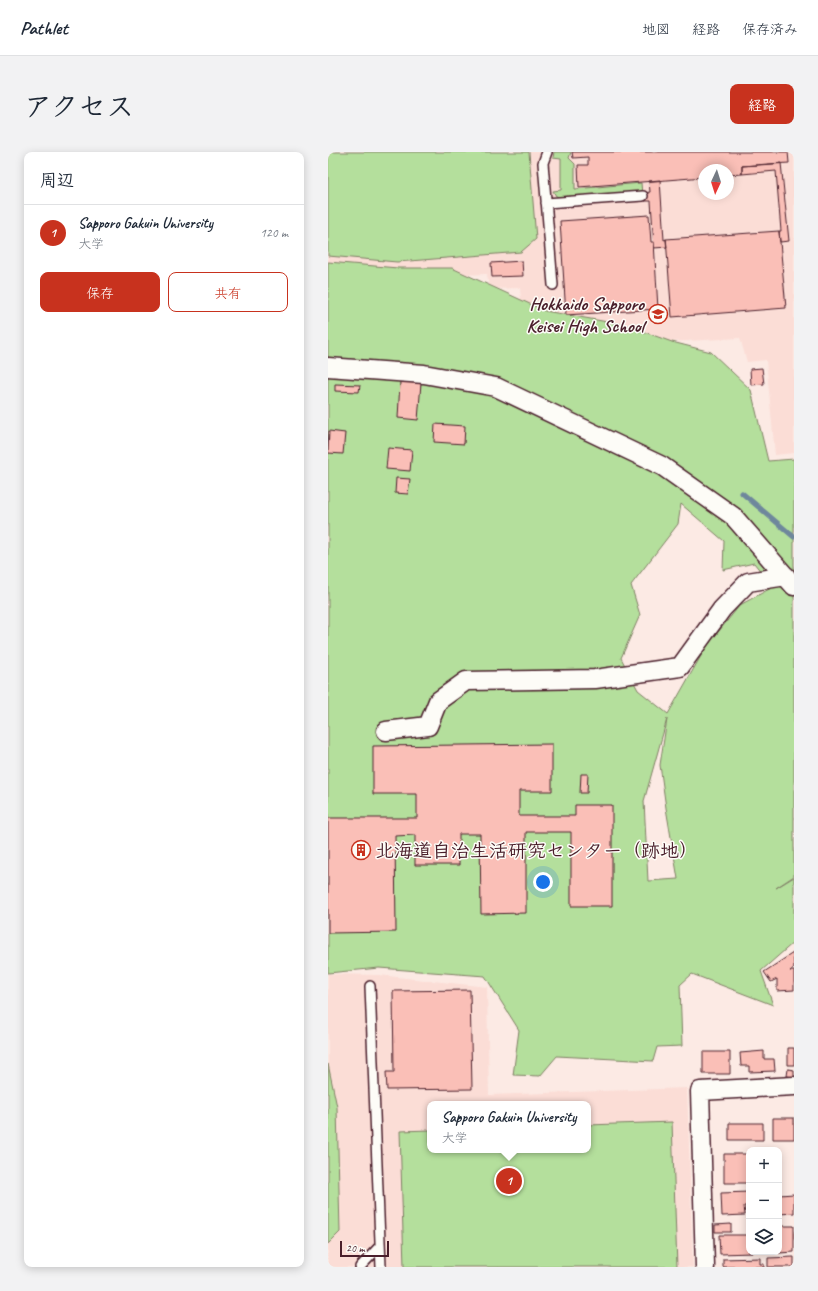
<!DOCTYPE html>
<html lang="ja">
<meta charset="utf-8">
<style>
:root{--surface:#fff;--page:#f2f2f3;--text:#1f2937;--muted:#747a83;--line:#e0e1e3;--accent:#c8321e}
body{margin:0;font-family:Caveat,"Klee One",sans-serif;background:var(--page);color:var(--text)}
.controls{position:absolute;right:12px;bottom:12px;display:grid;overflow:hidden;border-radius:8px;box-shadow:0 2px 10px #0003}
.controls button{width:36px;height:36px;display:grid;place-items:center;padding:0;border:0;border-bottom:1px solid var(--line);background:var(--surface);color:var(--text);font:20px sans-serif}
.compass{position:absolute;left:370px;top:12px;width:36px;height:36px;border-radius:50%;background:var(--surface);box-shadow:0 2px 10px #0003;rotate:184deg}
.scale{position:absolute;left:12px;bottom:10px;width:49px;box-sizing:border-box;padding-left:4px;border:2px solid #4a1f2b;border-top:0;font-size:11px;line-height:14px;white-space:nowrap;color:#4a1f2b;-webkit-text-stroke:3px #fdfcf7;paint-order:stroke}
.you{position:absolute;left:215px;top:730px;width:14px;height:14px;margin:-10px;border:3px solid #fff;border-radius:50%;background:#1a73e8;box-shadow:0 0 0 6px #1a73e833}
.badge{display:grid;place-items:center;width:26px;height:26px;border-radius:50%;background:var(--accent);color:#fff;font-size:13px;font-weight:700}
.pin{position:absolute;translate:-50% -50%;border:2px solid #fff;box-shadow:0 1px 4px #0006}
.popup{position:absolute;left:99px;top:949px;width:164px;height:52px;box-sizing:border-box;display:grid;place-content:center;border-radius:8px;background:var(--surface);filter:drop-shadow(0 1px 3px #0005);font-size:13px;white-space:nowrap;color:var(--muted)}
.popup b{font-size:15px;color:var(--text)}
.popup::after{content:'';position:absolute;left:50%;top:100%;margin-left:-8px;border:8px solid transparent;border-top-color:var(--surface)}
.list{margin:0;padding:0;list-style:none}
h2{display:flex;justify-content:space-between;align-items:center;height:52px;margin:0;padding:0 16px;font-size:17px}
h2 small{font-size:13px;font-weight:400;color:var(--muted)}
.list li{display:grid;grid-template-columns:26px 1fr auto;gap:12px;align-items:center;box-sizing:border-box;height:56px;padding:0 16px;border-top:1px solid var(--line)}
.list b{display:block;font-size:15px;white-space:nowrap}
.list p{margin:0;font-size:13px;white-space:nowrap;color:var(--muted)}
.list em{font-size:13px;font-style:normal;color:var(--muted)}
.actions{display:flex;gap:8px;padding:12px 16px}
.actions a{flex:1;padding:9px 0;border:1px solid var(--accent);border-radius:8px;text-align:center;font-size:14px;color:var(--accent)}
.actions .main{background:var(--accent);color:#fff}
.icon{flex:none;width:22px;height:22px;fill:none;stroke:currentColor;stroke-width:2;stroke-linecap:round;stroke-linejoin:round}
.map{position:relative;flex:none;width:466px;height:1115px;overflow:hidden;border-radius:8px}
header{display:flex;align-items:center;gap:24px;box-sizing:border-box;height:56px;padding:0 20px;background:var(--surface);border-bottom:1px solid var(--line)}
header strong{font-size:19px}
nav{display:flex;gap:22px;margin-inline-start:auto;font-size:14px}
.intro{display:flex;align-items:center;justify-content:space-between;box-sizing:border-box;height:96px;padding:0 24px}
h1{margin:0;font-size:28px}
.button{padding:10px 18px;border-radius:8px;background:var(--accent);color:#fff;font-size:14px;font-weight:700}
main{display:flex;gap:24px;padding:0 24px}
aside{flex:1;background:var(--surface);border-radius:8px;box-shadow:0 2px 10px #0003}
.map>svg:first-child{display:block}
.built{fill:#fbddd6;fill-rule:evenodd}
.green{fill:#b4df9c;stroke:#7f7f64;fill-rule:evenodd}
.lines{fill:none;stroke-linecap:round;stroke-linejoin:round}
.stream{stroke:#6e879c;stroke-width:5}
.building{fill:#fabfb7;stroke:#4a1f2b}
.lane-casing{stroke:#4a1f2b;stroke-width:12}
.street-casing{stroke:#4a1f2b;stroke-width:21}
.lane{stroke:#fdfcf7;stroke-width:9}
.street{stroke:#fdfcf7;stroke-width:18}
.labels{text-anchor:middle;stroke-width:3;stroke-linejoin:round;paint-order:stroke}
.poi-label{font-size:19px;font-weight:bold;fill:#4a1f2b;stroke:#fdfcf7;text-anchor:end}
</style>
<header>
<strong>Pathlet</strong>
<nav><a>地図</a><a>経路</a><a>保存済み</a></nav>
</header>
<div class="intro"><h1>アクセス</h1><a class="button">経路</a></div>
<main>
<aside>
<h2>周辺<small></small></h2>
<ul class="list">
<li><span class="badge">1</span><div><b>Sapporo Gakuin University</b><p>大学</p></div><em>120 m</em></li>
</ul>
<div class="actions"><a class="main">保存</a><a>共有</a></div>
</aside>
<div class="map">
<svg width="466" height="1115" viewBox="0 0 466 1115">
<rect width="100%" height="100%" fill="#fceae4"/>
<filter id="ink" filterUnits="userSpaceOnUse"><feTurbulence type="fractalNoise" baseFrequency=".025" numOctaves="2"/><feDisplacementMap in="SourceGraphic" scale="8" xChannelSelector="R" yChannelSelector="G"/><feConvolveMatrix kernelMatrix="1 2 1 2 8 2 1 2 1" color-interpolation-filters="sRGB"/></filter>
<g filter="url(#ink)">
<!-- built -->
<path class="built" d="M0,0H466V301L447,303L438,208L419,210L412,186L197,198L192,136L161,137L159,122L0,128ZM376,18H400V42H376Z
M0,822L51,823L159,835L161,943L359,936L365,1115H0ZM102,952H260V998H102Z"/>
<!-- green -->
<path class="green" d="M0,0H201L208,87L193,100L69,110L0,104Z
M226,0H243L241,6L247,12V37L313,31L314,42L236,47L228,44L225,39L233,38V7L225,6Z
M0,110L70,116H124L217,159L297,173L344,190L383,200L423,238L440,309L466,307V724L448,736L466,725V790L433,819L445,853L364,822L352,833L354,894L329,895L325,909L229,904L212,924L185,923L191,878L157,824L51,816L0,821ZM353,352L396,389L395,418L426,411L445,435L412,453L378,495L340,562L310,538L293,506L312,463L303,433L350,372ZM339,567L332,613L338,656L350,727L320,729L316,649Z
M0,912L9,955L12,1080L0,1092Z
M344,970L349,1115H76L72,979L102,978V998H260V973Z"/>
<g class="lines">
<!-- stream -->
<path class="stream" d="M414,341L466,385"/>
</g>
<!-- building -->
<path class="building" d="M244,0H460L461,11L414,14V22L400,23V18H376V25L251,35L250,13H260V5L245,6Z
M453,11L461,89L452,90L451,79H453L448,19L414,22V14Z
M332,28L336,88L338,87L339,95L326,96L323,49H317L316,41L322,40L321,29Z
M321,63L323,90H326L330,157L238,163L232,69Z
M451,79L458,156L344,165L338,87Z
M194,109L195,124L164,125L163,111Z
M434,216L436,232L423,233L422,217Z
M72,230L93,231L90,268L70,266Z
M7,232L32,233L31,240L7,239Z
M107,272L137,274L136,292L106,290Z
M1,279L17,281L15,302L0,301Z
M60,296L84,298L82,319L58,317Z
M68,326L82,327L80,342L67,341Z
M224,592V639H191V664H247V653H284V754H243V680H198V761L153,762L152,682H131V713H87V683L67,684L68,780L0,781V666H89V642H45V594Z
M253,622H260L259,641H252Z
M465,801L466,816L462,819H466V838L449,839V827L443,830L436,820Z
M142,838L144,937L59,938L58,920H66L65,839Z
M460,896H466V913H460Z
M436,899V907H446L447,919L421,920V914H413L412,901Z
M375,900H402V922H375Z
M460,917L466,918V925L459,924Z
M445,966H466V987H445Z
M401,971H435V988H401Z
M396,1002H421V1031H396Z
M421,1040V1054H416L417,1063L394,1064L393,1041Z
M466,1042V1061L451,1062V1043Z
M403,1072V1080H387V1073Z
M451,1074H466V1100L451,1101Z
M391,1083H421V1100H424V1101L392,1102Z
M466,1105V1115H440V1106Z
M432,1106V1112H436V1115H395V1107Z"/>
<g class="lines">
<defs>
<path id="lane" d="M219,0L215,11L225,133
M218,51L315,44
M42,834L53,1115
M32,1115L52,1094"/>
<path id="street" d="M0,215L96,222L168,235L334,314L405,364L466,434
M58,579L100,574L110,549L138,529L267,527L352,515L394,457L420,430L458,424
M377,1115L372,939L466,934"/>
</defs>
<!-- lane casing -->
<use href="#lane" class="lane-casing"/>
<!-- street casing -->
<use href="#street" class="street-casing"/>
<!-- lane -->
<use href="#lane" class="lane"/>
<!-- street -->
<use href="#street" class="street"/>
</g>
</g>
<!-- icons -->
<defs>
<symbol id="school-ring" viewBox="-11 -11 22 22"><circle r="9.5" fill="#fdfcf7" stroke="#c8321e" stroke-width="1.5"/><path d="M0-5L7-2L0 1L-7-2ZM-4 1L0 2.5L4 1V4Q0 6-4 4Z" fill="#c8321e"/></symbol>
<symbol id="building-ring" viewBox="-11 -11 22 22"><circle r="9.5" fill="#fdfcf7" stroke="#c8321e" stroke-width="1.5"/><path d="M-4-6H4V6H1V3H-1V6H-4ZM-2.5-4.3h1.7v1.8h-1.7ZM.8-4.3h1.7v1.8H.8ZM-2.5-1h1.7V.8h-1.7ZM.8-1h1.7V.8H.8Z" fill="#c8321e"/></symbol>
</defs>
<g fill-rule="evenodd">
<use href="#school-ring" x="319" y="151" width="22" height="22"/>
<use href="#building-ring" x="22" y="687" width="22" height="22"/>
</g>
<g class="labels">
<!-- poi labels -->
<g class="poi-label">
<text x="316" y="158">Hokkaido Sapporo<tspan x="316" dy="22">Keisei High School</tspan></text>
<text x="47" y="705" text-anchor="start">北海道自治生活研究センター（跡地）</text>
</g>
</g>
</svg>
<div class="controls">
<button>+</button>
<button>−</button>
<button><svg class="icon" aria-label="layers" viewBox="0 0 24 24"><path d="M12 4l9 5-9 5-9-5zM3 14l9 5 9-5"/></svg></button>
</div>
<svg class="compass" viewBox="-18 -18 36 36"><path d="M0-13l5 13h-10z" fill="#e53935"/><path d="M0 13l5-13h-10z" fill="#747a83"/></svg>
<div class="scale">20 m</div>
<div class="you"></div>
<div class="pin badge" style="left:181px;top:1029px">1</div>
<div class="popup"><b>Sapporo Gakuin University</b>大学</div>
</div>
</main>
